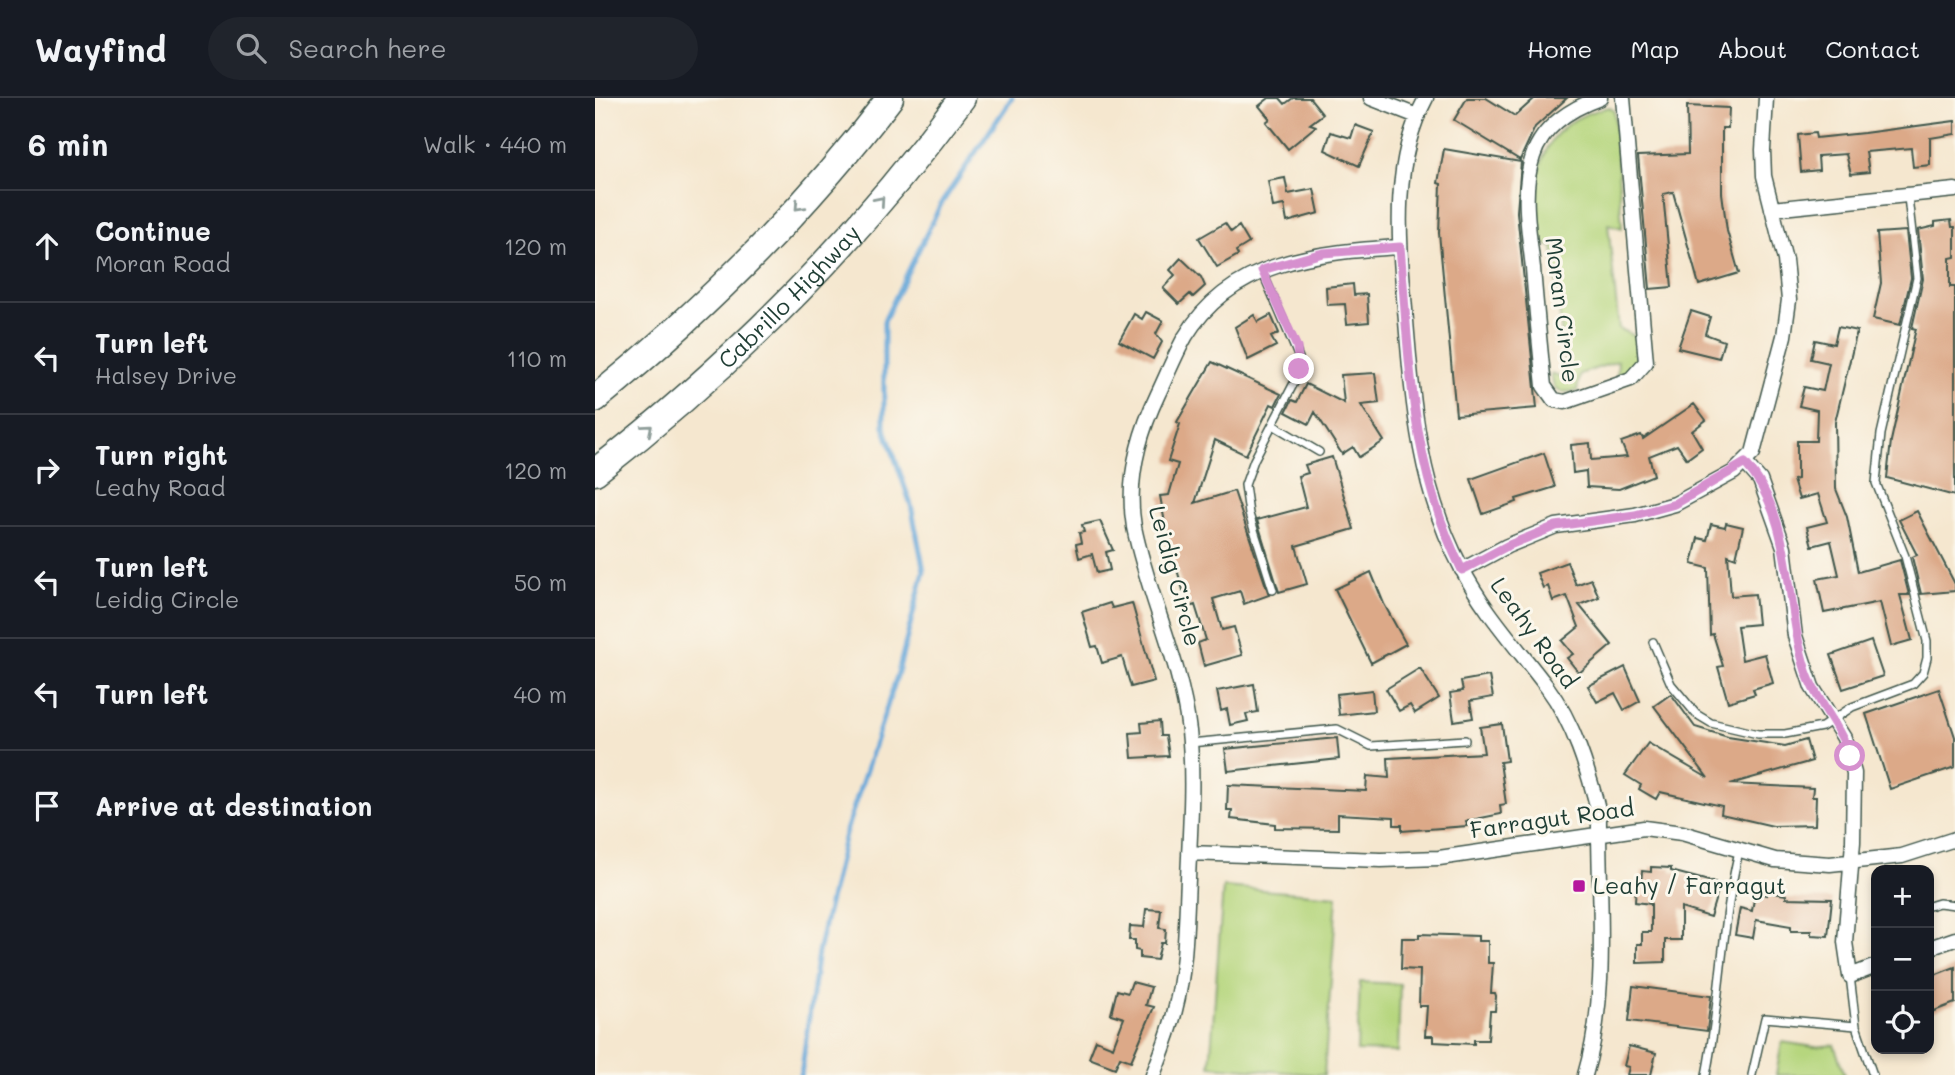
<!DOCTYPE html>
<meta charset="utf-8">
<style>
:root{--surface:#171b24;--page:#20242c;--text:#f1f3f6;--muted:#9ea1a6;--line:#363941}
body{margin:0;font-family:Mali,sans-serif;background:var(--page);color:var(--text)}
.controls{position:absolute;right:21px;bottom:21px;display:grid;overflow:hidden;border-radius:14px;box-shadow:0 4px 10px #0003}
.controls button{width:63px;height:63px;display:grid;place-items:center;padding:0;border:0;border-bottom:2px solid var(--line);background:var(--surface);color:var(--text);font:35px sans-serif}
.stop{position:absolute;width:21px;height:21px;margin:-16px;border:5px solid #d690ce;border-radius:50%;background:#fff}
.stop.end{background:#d690ce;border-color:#fff;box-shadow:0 2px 7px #0008}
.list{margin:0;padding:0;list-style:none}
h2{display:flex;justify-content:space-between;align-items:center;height:91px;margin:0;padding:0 28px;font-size:30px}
h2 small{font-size:23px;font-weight:400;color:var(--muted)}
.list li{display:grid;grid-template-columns:46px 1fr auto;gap:21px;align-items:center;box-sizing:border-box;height:112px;padding:0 28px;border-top:2px solid var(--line)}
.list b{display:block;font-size:26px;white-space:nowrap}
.list p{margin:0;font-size:23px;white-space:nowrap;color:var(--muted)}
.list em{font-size:23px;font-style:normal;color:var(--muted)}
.icon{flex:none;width:38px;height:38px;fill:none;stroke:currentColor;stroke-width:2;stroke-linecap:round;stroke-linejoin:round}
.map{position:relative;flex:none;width:1360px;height:977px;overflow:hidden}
header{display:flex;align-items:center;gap:42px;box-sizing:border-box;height:98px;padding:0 35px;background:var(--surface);border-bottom:2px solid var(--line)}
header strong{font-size:33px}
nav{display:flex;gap:38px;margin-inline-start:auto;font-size:24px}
.search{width:490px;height:63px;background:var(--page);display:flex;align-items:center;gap:18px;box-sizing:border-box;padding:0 24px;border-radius:38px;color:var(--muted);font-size:26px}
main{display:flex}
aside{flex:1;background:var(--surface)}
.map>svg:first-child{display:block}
.green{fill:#b6d67e;stroke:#6a8a59;stroke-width:2}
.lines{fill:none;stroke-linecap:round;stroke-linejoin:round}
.stream{stroke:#66a7d9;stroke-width:5}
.building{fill:#dca988}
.service-casing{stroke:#3f564b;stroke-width:10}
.minor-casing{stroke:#3f564b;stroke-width:17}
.motorway-casing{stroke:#3f564b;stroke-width:29}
.service{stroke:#fff;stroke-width:7}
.minor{stroke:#fff;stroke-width:14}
.motorway{stroke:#fff;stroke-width:26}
.oneway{stroke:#8f9e9a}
.route{stroke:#d690ce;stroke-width:9}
.poi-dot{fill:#b5179e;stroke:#fbf7ec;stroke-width:2.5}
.labels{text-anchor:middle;stroke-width:6;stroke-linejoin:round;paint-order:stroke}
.street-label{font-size:23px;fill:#1f3d34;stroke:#fbf7ec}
.poi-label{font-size:23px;fill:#1f3d34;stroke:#fbf7ec;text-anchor:start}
</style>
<header>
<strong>Wayfind</strong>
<div class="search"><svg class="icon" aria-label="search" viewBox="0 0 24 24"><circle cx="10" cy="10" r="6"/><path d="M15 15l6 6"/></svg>Search here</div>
<nav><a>Home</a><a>Map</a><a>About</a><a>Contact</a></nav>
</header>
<main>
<aside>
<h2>6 min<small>Walk · 440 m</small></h2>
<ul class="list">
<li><svg class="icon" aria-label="ahead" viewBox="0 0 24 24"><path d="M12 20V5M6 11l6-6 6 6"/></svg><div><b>Continue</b><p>Moran Road</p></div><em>120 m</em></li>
<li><svg class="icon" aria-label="left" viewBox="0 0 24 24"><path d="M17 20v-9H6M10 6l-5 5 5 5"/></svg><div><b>Turn left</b><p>Halsey Drive</p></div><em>110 m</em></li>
<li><svg class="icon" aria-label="right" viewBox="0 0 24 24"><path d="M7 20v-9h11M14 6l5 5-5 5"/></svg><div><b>Turn right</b><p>Leahy Road</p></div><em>120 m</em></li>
<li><svg class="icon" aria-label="left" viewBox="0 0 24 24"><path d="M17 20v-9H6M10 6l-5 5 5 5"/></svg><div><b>Turn left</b><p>Leidig Circle</p></div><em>50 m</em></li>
<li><svg class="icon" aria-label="left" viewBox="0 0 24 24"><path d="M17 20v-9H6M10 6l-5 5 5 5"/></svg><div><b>Turn left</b></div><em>40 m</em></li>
<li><svg class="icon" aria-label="arrive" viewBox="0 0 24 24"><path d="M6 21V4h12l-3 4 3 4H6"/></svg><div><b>Arrive at destination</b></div></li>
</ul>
</aside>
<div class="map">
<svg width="1360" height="977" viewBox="0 0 1360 977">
<rect width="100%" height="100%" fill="#fbf7ec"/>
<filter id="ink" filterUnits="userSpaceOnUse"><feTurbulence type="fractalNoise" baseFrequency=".0143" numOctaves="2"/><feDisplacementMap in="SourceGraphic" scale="14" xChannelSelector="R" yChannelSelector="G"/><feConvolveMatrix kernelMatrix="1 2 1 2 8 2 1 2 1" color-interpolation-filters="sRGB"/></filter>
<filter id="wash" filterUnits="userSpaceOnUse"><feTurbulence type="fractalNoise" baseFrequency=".00686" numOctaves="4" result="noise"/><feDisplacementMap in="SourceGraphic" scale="28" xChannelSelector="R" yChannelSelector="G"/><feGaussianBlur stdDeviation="1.57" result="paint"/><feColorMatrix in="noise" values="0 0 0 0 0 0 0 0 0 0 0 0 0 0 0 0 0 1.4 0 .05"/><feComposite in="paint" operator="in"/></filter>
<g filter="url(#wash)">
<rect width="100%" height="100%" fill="#f5e7cf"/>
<!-- green -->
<path class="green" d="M1014,9L1019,13L1027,130L1013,126L1024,231L1042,239V261L1022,281L1023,263L985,276L982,293L967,294L959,289L956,276L971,281L958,149L943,144C939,81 938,25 1014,9Z
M628,789L742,798L729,977L615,968Z
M765,884L805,886L803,954L762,953Z
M1187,944L1219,949L1239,947L1250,977H1181Z"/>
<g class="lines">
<!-- stream -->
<path class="stream" d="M206,977L223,854L250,736L302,578L329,473L316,407L289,328V223L346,106L417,0"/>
</g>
<g id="blocks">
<!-- building -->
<path class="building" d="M674,0H685L690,6L698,0H715L728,16L715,26L721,28L693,51L671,24L675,21L664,8Z
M872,0H891L920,18L940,0H972L940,29L925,62L859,22Z
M1092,8L1134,10L1133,30H1127V95L1132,133L1144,175L1104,187L1078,94L1068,96L1077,189L1055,191L1043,58L1093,56Z
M1360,23V36L1335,40V67L1318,69L1316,50L1271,54L1274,74L1256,76L1251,56L1223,58L1224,72L1206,74L1203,37L1220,35L1221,40L1269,35Z
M760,27L779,34L764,68L730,52L736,34L756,40Z
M849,51L926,64L922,114L942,310L861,317L844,135L846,86L843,85Z
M690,80L693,96L719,91L724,115L692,124L689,107L678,109L673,83Z
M1356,122L1357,129H1360V159L1355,160V189H1360V398L1292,380L1296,343L1319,239L1321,231L1317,230L1328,181L1323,132L1340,128V124Z
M630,125L636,134L644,128L654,145L641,153L643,157L622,169L604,140Z
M1311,133L1316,180L1305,227L1278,221L1286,185L1282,135Z
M586,160L606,179L610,188L598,199L595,196L584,206L568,190L580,177L575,172Z
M758,186L759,197L772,196L774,224L752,226L750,206L732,207L731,189Z
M1096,213L1115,219L1110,236L1129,243L1124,260L1083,250Z
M551,214L568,223L561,236L567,244L558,261L524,243L539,216L547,221Z
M659,217L663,224L676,217L684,235L676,239L681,248L653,262L640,229Z
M1243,229L1262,233L1240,324L1241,391L1252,419L1263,474L1305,462L1314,497H1305L1317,542L1296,548L1285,504L1229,515L1222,481L1244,477L1236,443L1217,448L1212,429L1232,424L1223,396L1204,401L1198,382L1202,381V343H1221L1222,312L1204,308L1209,289L1228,293L1234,265L1216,261L1220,242L1239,246Z
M617,264L686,296L680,308L676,306L651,357L620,342L600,405L639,393L674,497L649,506L645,493L618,501L627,532L639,529L647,557L609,568L603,545L611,542L600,507L593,509L573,441L565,398L574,397L583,366L573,363L585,326L582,324Z
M780,275L784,305L766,307L789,343L764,359L758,349L747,356L720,314L714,326L691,314L697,302L702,304L711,286L749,305L746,277Z
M1099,306L1111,322L1097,333L1107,350L1092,361L1082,347L1054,358L1059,377L1024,391L992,389L991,373L978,375L976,347L995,345L996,362L1032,359L1026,344L1046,337L1048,341Z
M949,355L960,389L921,401L922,404L888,416L876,381Z
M737,359L759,431L701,448L712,486L684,494L662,422L711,409L703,378L713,375L710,367Z
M1322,413L1360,486V493L1326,496L1317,459L1322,457L1304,422Z
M505,423L518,452L511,454L515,472L502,475L497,456L484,460L481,446L486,445L484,435L489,434L487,427Z
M1131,425L1148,429L1141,460L1133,457L1136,498L1160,496L1163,526L1142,528L1147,562L1170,556L1178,585L1158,591L1160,596L1133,604L1123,569L1128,568L1118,536L1115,537L1113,470L1097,466L1103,440L1112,442L1116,426L1130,429Z
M972,464L981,487L996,481L1004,499L984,507L1017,547L984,575L972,560L978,556L967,543L984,529L972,498L958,503L953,488L948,490L942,475Z
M776,474L789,506L811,546L776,565L740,491Z
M515,505L517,510L537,505L559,583L536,589L527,559L507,565L502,548L497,549L487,514Z
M1276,543L1288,578L1248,591L1236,557Z
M1030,569L1045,603L1029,612L1020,595L1002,604L993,588Z
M825,570L844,600L820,615L815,607L804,613L791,591Z
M894,578L898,599L875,603L878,620L859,623L855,595L868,593L866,583Z
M659,586L663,614L651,616L653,623L635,627L632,611L626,613L622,593Z
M1344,591L1360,639V669L1295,691L1271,616Z
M777,592L779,613L744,617L742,596Z
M1076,596L1100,629L1133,639L1190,648L1211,642L1217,663L1135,686L1218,690L1217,699H1221L1220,727L1178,728L1126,716L1127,708L1065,694L1061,701L1044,691L1046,687L1030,677L1053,645L1113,680L1059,608Z
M565,623L566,638H571L574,658L537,660L535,635L547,634L546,625Z
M907,626L912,663L905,664L911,706L905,707L906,716L871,723L872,728L807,733V727H799V719L743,716V731L680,730V726L636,721L637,712H632L633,687L771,693L772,678L794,680L793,660L889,655L885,629Z
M742,640L744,661L633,673L630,651Z
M1056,769L1076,770V773L1125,786L1115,819L1086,810V842H1070V864L1042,865V846H1047V834H1056V806L1040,804L1041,787H1046L1047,773L1056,774Z
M1172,794L1191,797V800L1237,801L1233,838L1216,837V833H1196V828L1161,822L1158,840L1140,837L1145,810L1157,813L1160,795L1172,797Z
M551,811L566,812L564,830L571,831L570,845H566L562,862L545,860V853L540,852V842H534L535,828L549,829Z
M824,836L883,838V843H893V865H898L896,895H900L901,898L900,913H895L893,942H879V946L838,944V938H830L832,908H824L825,872L806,871L807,840H824Z
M1360,869V905L1334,915V879Z
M537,884L556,889L551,907L559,909L536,963L525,959L520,970L494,960L501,942L518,949L529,920L516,916L522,892L533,895Z
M1038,888L1116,898L1112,933L1034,923Z
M1034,948L1061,955L1056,977H1032L1034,969L1029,968Z"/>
</g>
</g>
<g filter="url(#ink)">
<use href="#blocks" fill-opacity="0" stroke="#3f564b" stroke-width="2"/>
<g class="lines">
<defs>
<path id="service" d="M667,173L704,260L700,283L659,362L650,387L654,416L678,492
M678,327L724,354
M1058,544L1076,586L1101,616L1116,625L1163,636H1190L1227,629L1257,609L1318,586L1328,575L1332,560V543L1310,458L1281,385L1286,336L1322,180L1313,99
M595,645L742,631L776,648L870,642
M1334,808L1344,805L1360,807
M1255,878L1261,928L1278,977
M1111,977C1126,902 1126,828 1144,753
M1157,977L1170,920L1261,928"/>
<path id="minor" d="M776,0L822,18
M831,0C794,69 805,149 811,223C818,309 825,392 866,469C889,514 922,549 952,589C979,625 993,672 1004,715C1003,802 1015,892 990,977
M1005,0C977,10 948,28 938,58C926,93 934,134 938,170C941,210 945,249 949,288L959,302L970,304L1036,281L1051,264L1028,0
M1177,111L1360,92
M1150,365L1165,382L1189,449L1200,538L1217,589L1249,640L1259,675L1258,744L1250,844L1255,878L1281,868
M867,472L912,448L961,428L1040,417L1080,406L1139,374L1158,355L1189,238L1194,202L1190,162L1169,78L1168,52L1171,0
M594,755L786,762L844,760L1049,730L1087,735L1180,762L1235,766L1307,758L1360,741
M1334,850L1360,841
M558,977C566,956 575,934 580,912C591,870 591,824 593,781C595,732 599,681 594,633C586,563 553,498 539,429C531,382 543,338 563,296C572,277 580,257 590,239C636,162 724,154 805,149"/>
<g id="motorway">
<path d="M0,301C109,212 210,112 295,0"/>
<path id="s1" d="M0,374C138,267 263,141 367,0"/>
</g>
</defs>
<!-- service casing -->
<use href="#service" class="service-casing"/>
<!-- minor casing -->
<use href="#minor" class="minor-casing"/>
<!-- motorway casing -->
<use href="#motorway" class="motorway-casing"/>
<!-- service -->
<use href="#service" class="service"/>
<!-- minor -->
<use href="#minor" class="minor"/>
<!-- motorway -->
<use href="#motorway" class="motorway"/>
</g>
<!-- one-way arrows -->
<defs><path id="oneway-chevron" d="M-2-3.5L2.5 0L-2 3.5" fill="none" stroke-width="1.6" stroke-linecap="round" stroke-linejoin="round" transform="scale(1.75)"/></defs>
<g class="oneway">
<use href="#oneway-chevron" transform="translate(285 103) rotate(-49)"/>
<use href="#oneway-chevron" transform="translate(204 108) rotate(133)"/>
<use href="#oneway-chevron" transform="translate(53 331) rotate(-40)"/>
</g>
</g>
<g class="lines" filter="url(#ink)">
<!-- route -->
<path class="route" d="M704,271L702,249L667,172L728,155L805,149C815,263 815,368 867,472L912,448L961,428L1040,417L1080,406L1150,365C1200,421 1189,505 1211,573C1221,604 1245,627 1255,658"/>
</g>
<!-- markers -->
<rect class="poi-dot" x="977" y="781" width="14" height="14" rx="3.5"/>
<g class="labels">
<!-- street labels -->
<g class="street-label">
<text dy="8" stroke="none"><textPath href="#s1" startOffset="262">Cabrillo Highway</textPath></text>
<text transform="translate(967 212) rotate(83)" y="8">Moran Circle</text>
<text transform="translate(580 478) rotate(75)" y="8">Leidig Circle</text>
<text transform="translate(939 535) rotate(54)" y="8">Leahy Road</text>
<text transform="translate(957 721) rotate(-8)" y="8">Farragut Road</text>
</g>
<!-- poi labels -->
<g class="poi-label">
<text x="998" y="796">Leahy / Farragut</text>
</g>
</g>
</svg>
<div class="controls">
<button>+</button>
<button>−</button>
<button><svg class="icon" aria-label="locate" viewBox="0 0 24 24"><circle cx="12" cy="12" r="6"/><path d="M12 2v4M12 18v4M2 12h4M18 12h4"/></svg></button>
</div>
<div class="stop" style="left:1255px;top:658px"></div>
<div class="stop end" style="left:704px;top:271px"></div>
</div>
</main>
